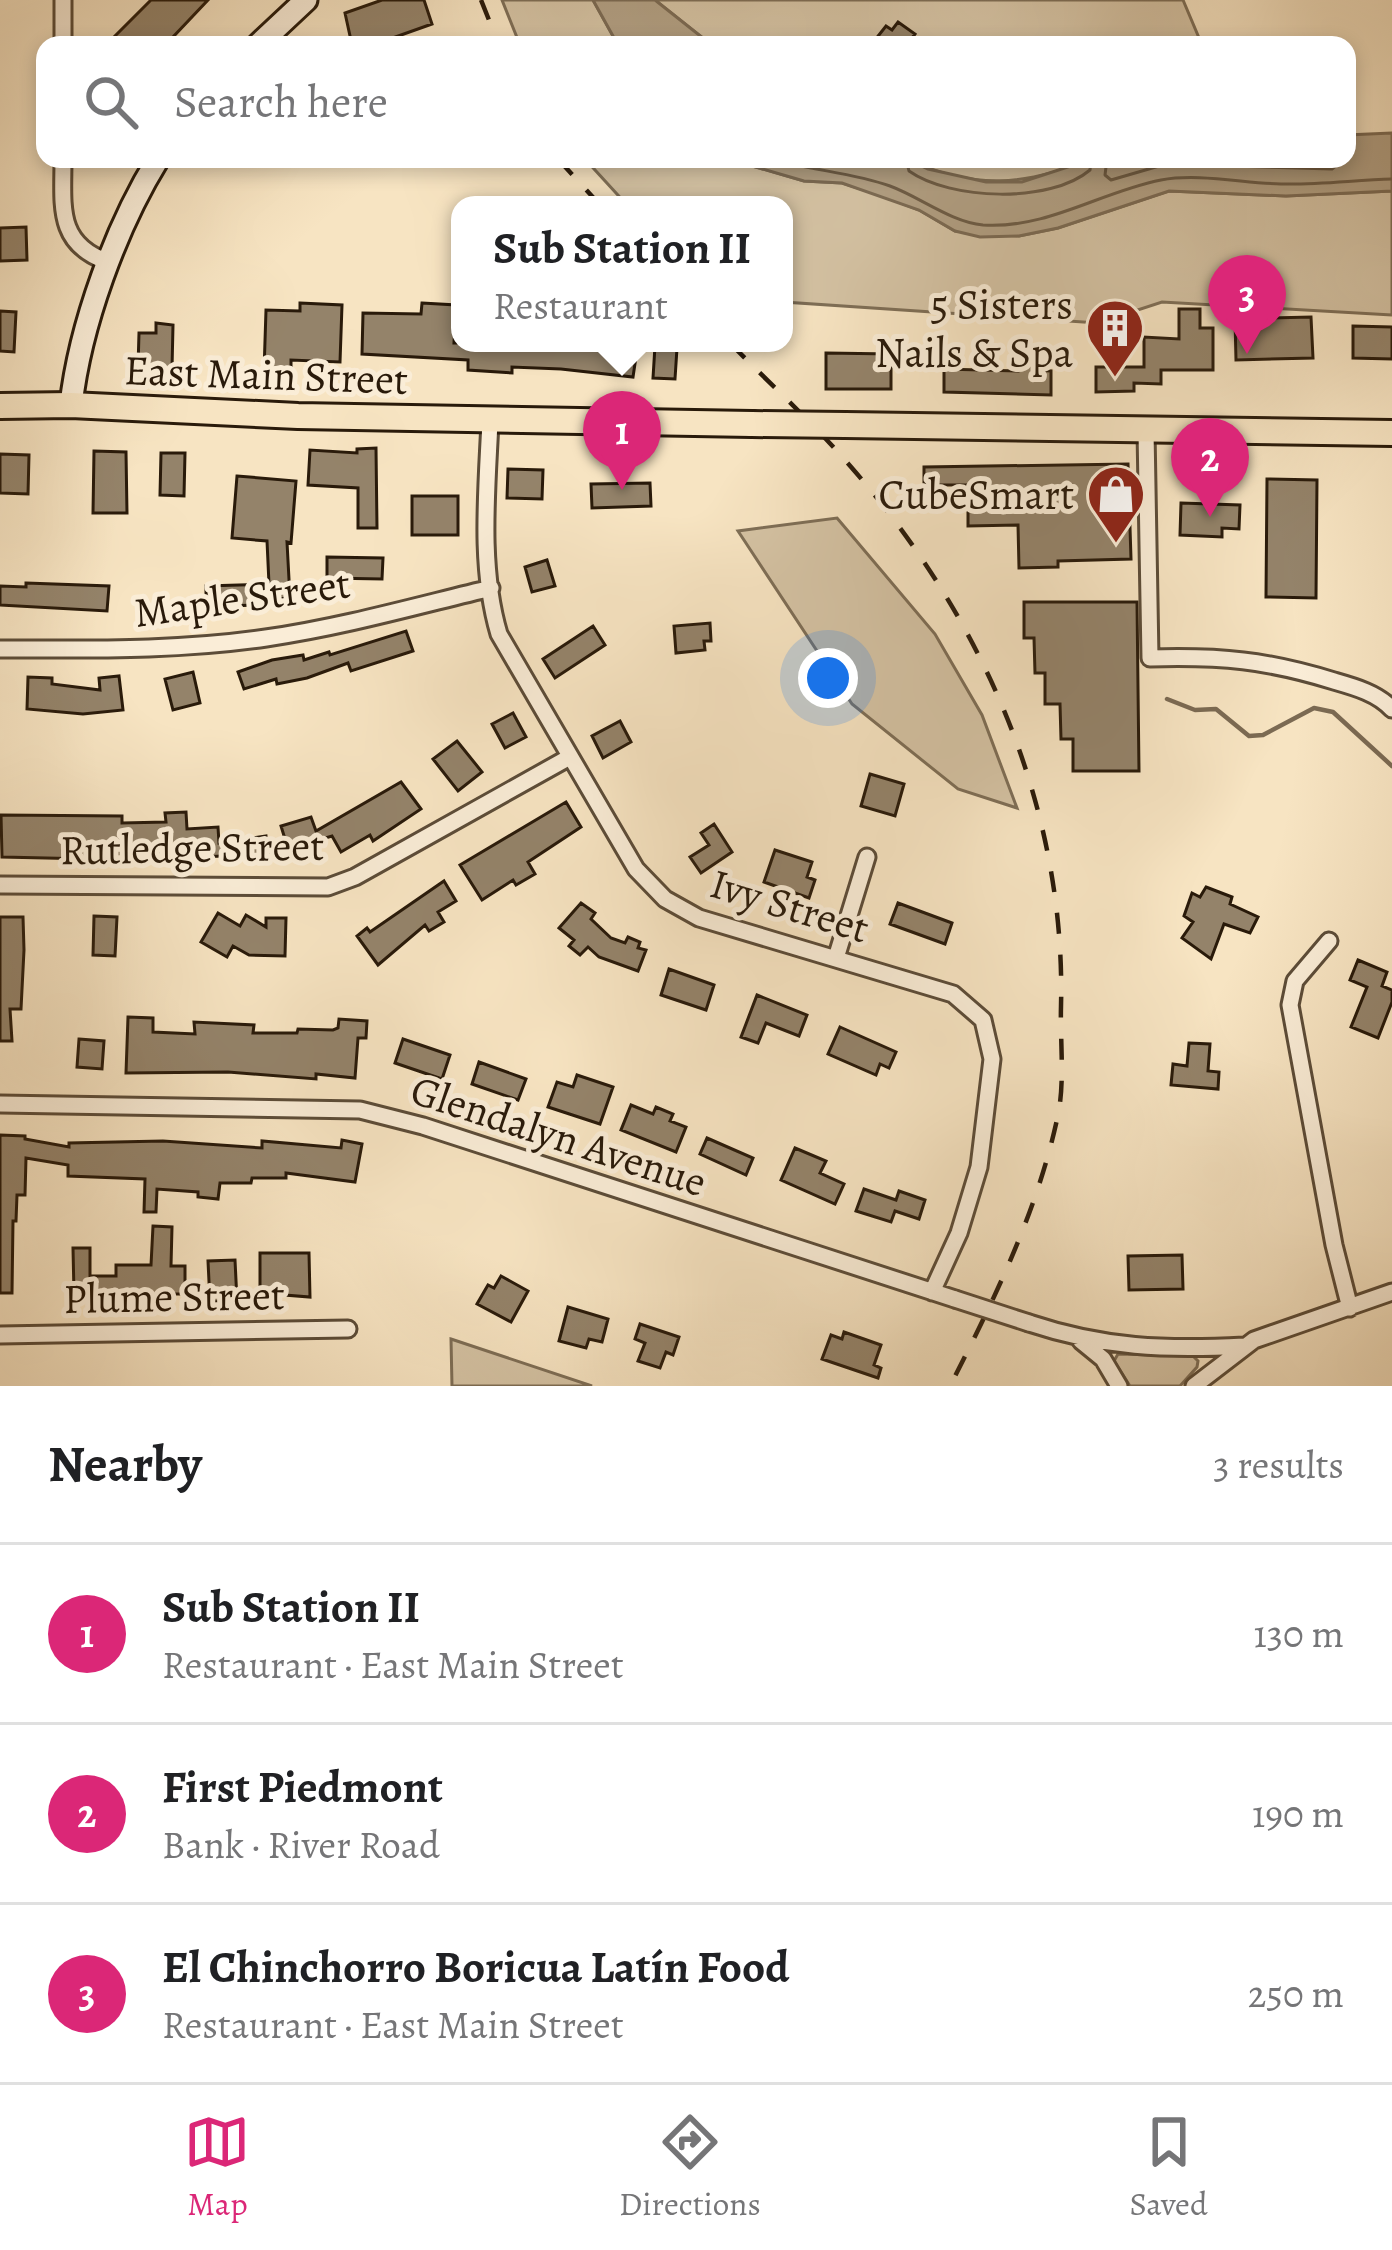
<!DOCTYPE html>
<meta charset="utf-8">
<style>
:root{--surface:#fff;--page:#f2f2f2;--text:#202124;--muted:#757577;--line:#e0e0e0;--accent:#db2777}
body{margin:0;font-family:Alegreya,serif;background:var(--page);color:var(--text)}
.you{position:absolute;left:828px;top:678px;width:42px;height:42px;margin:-30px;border:9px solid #fff;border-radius:50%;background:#1a73e8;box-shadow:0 0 0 18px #1a73e833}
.badge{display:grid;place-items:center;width:78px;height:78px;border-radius:50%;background:var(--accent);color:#fff;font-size:39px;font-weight:700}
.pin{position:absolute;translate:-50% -99px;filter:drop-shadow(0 3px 6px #0008)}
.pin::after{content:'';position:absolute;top:63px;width:42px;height:36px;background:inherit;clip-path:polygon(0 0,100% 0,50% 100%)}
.popup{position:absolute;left:451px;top:196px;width:342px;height:156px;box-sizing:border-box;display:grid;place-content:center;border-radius:24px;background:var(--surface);filter:drop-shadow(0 3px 9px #0005);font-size:39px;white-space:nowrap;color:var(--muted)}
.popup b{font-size:45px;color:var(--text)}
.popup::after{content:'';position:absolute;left:50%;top:100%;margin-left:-24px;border:24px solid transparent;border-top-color:var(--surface)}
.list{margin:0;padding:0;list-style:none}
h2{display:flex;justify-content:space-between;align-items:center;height:156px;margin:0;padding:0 48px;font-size:51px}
h2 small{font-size:39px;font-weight:400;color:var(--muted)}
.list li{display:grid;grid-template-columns:78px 1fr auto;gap:36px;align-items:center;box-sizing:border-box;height:180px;padding:0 48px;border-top:3px solid var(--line)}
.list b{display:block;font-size:45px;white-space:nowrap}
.list p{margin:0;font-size:39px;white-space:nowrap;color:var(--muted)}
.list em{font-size:39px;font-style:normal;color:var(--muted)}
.icon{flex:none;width:66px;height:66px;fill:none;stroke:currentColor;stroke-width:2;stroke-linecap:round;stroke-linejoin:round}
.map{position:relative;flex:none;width:1392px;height:1386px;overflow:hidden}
.search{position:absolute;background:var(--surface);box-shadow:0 6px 18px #0003;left:36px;right:36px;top:36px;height:132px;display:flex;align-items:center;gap:30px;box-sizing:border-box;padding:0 42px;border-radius:24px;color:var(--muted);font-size:45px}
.sheet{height:696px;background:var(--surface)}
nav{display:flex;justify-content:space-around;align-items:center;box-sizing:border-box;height:168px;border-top:3px solid var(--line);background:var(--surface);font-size:33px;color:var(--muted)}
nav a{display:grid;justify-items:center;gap:6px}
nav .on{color:var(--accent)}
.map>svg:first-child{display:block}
.green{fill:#d4c2a3;stroke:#7e6e56;stroke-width:3}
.water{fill:#b19f83;stroke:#7b6a53;stroke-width:3}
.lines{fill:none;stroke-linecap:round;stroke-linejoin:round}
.shore{stroke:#6d5c46;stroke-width:3}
.stream{stroke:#7b6a53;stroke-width:4.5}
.building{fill:#94836a;stroke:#291a0a;stroke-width:3}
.street-casing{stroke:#5c4c38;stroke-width:21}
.secondary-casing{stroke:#291a0a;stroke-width:27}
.primary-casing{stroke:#291a0a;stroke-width:30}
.street{stroke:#faedd7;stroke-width:15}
.secondary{stroke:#faedd7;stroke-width:21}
.primary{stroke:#f7e4c2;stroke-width:24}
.rail{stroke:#291a0a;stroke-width:4.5;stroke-dasharray:21 21;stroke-linecap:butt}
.street-bridge-casing{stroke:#5c4c38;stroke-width:21;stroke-linecap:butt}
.primary-bridge-casing{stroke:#291a0a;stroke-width:30;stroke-linecap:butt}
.street-bridge{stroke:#faedd7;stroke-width:15}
.primary-bridge{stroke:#f7e4c2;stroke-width:24}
.labels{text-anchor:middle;stroke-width:10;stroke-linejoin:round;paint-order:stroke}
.poi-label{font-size:42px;fill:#291a0a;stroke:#faedd7;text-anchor:end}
.street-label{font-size:42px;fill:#291a0a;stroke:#faedd7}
</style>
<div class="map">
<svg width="1392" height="1386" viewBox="0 0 1392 1386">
<rect width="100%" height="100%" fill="#f7e4c2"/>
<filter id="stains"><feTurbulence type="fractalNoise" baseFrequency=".00167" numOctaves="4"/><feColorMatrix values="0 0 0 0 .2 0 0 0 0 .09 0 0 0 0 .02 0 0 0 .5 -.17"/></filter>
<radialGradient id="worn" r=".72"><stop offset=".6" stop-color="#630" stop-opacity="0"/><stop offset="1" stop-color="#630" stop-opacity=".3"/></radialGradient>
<!-- green -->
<path class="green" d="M502,0H593L618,45H520Z
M655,0H1183L1202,45H719L704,39Z
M585,159L742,163L804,181L842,183L883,196L919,210L955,231L1019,236L1058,228L1169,191L1286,196L1392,191V315L1162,302L1098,323L784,302V205H627Z
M907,159H1092C1026,186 973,190 907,159Z
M837,518L935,634L982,715L1017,808L958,789L852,704L738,531Z
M451,1339L592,1386H452Z
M1118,1354L1193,1356L1198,1361L1197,1367L1180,1386H1130L1114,1361Z"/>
<!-- water -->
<path class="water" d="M593,0H655L704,39L719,45H618Z
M1392,133V191L1286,196L1169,191L1058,228L1019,236L980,237L955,231L919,210L842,183L804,181L742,163L702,159H907L928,169L986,182H1022L1092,159H1347V135Z"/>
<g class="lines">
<!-- shore -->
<path class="shore" d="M773,159C812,171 851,172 890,186C920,197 951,222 983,225C1048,229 1100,192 1161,180C1198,173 1243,183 1281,184C1319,185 1355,180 1392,179
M906,159L909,171C950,200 1050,204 1090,170L1091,159
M1107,159L1105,175L1111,180L1166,164L1332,169L1337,165L1336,159"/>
<!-- stream -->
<path class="stream" d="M1167,699L1195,710L1216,709L1249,736L1263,735L1314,708L1333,712L1392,766"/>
</g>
<!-- building -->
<path class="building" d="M151,0H208L174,36L184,45H106Z
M382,0H424L432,24L373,45H352L345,13Z
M898,22L915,34L907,45H871L886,26L892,30Z
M26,227L27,260L0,261V228Z
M300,303L342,305L340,362L291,360V372H264L266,310L300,311Z
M422,303L456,305L454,343H587L637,350L633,377L561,369L512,367V373L468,370V360L362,354L363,313L421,314Z
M1179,309H1200V328H1213V370H1161V384L1134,383V391L1096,392V367H1144V337L1179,339Z
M0,311L16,312L14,352L0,351Z
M1311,317L1313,358L1236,360L1235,319Z
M156,323L173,325L172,369L138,367L139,333H156Z
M1353,326L1392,327V359L1353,358Z
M655,346L677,348L675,379L653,378Z
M1019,349L1038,350V370L1051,371V395L944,392V369L1018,371Z
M826,353L891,354V389H826Z
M376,448L377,528H358V488L308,485L310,450L357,453V449Z
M94,451L126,452L127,513H93Z
M161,453H185L184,496L160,495Z
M0,454L29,455L28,494L0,493Z
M1128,464L1131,559L1058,561V567L1019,568L1018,525L968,526V485H924V467Z
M508,469L543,470L542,499L507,498Z
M237,476L296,481L291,543L287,542L290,598L253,600L254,605L206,607V586L269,584L267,541L232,538Z
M1267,479L1317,480L1316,598L1266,597Z
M650,483L651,506L592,508L591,484Z
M412,496H458V535H412Z
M1181,503L1240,505L1239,529L1222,528V537L1180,535Z
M327,557L383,558L382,579L327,578Z
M547,560L555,586L532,592L525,567Z
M26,583L109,586L107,611L0,605V586L26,587Z
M1024,602H1137L1139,771H1073V739H1061L1060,704H1045V673H1035L1034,638H1024Z
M710,623L711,641H704L705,650L676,653L674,626Z
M593,626L605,645L555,678L543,659Z
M406,631L413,651L351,671L348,663L307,678L277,684L276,679L244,689L238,672L272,660L303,655L304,660L329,652L330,655Z
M193,672L200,703L173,710L165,679Z
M119,676L123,710L83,714L27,709L28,677L52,678V684L100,690L99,678Z
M513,713L526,737L505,748L492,724Z
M620,721L631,742L603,758L592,736Z
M457,741L482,772L458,791L433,759Z
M870,774L904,784L895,816L861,806Z
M401,782L421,809L373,841L370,835L341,852L332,836L288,849L281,826L311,817L316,831Z
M566,802L581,827L528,862L535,874L516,885L513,880L482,900L460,865Z
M186,812L187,829L218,827L219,843L266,836L268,854L135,860L2,857L1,815L122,816V823L166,822L165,813Z
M714,824L732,852L701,873L690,857L709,845L701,833Z
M775,850L812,862L807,877L815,880L809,898L764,882Z
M444,881L456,901L438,912L444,922L429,931L425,925L378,965L357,936L367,928L370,932Z
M1206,887L1232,897L1230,904L1258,917L1250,933L1224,924L1211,959L1182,938L1193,922L1184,916L1192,893L1200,897Z
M581,903L595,913L591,919L611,938L625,943L628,937L640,942L638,948L646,950L638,971L599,957L588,947L580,955L569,946L574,940L559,928Z
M898,903L952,923L945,944L890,924Z
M218,913L240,926L246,915L266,927V918H286L285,956L249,955L233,946L227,957L201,942Z
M94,916L117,917L115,956L93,955Z
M0,917H23L24,950L21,1009H10L12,1041H0Z
M1358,960L1387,972L1382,986L1392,990V1002L1378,1038L1351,1027L1367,987L1350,980Z
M669,969L714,985L706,1010L661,995Z
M757,995L807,1015L799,1036L766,1023L758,1043L741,1037Z
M128,1017L153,1018V1032L195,1034L194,1022L254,1025L253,1033H297L298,1029L333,1030L338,1028L339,1019L367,1021L366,1038H358L355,1078L316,1074V1079L228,1072L126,1073Z
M840,1027L896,1052L889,1068L880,1064L876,1075L828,1054Z
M79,1039L104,1041L102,1069L77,1067Z
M403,1039L450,1055L442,1079L395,1063Z
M1189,1043L1210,1044L1208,1071L1219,1072L1218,1089L1171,1085L1173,1064L1187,1066Z
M479,1062L526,1079L518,1100L472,1084Z
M577,1075L613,1087L600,1124L548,1107L557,1082L573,1087Z
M631,1105L653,1114L656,1107L673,1114L670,1121L686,1127L676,1152L621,1130Z
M0,1135L25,1136V1139L69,1147V1143L163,1141L262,1148V1141L341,1148L342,1140L362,1144L355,1182L286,1173V1178H252L251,1183H220L218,1199L198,1197V1192L157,1189L156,1212H144L145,1179L68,1176V1165L26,1158L25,1195H17L16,1221H13L12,1293H0Z
M707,1138L753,1158L746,1175L700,1154Z
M795,1148L826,1161L820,1173L844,1184L835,1204L781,1180Z
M864,1189L896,1200L899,1191L925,1200L919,1219L895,1211L891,1222L856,1211Z
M153,1226L172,1227L171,1266H185V1294H74L73,1248H90V1276H116V1265H151Z
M260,1253H309L310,1297L260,1293Z
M1182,1255L1183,1289L1129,1290L1128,1256Z
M235,1260L237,1301L210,1302L208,1261Z
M501,1276L528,1291L511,1322L477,1304L488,1285L494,1288Z
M568,1307L608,1319L602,1342L589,1339L586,1348L559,1341Z
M640,1324L679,1337L673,1355L666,1352L660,1368L638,1361L645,1343L635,1339Z
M844,1332L881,1345L874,1365L881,1368L878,1378L822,1359L831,1335L842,1339Z"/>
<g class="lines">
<defs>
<path id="street" d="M63,0V45
M63,159C63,206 56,244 108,262
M490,421C487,490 479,567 499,634L636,869L665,899L699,918L953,994L983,1020L992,1059L979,1167L959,1233L932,1292
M1146,431L1150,658C1221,656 1266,660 1334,681C1355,687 1377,693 1392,709
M0,649C89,649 178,651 266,638C342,627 416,606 491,588
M0,885L328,887L355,877L568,758
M1329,941L1295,981L1290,1005L1334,1245L1350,1308
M836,958L867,857
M0,1104L360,1110L423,1126L955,1299
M1029,1323C1104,1348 1165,1350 1244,1346
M0,1335L348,1329
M1081,1341L1103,1359L1119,1386
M1194,1386L1254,1340L1392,1292"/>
<path id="secondary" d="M258,45L306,0
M71,405C80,325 116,227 158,159"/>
<path id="primary" d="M0,406L71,405L298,416L752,424
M845,425L1392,433"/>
</defs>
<!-- street casing -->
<use href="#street" class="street-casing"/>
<!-- secondary casing -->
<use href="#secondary" class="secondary-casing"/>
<!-- primary casing -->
<use href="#primary" class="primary-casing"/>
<!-- street -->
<use href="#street" class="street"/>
<!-- secondary -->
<use href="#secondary" class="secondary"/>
<!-- primary -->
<use href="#primary" class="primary"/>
<!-- rail -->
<path class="rail" d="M481,0L499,45
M558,159L600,205
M730,343C768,382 809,419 845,460C979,611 1066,802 1061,1006C1060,1041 1065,1081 1058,1115C1038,1210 994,1300 950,1386"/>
<defs>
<path id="street-bridge" d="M955,1299L1029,1323"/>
<path id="primary-bridge" d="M752,424L845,425"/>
</defs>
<!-- street-bridge casing -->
<use href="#street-bridge" class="street-bridge-casing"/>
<!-- primary-bridge casing -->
<use href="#primary-bridge" class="primary-bridge-casing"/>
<!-- street-bridge -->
<use href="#street-bridge" class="street-bridge"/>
<!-- primary-bridge -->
<use href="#primary-bridge" class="primary-bridge"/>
</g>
<!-- icons -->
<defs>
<symbol id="building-pin" viewBox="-11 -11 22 30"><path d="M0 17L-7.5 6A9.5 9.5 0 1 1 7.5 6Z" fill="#8f2418" stroke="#faedd7"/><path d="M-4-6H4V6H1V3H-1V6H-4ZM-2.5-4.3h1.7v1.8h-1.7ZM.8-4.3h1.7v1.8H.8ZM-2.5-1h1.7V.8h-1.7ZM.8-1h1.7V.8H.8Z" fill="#fff"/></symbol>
<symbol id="shop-pin" viewBox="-11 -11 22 30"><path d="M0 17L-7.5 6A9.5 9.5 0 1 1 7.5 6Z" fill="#8f2418" stroke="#faedd7"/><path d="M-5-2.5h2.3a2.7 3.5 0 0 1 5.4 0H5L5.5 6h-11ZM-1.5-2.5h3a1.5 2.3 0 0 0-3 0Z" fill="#fff"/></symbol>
</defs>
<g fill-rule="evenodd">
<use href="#building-pin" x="1082" y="295" width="66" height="90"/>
<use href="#shop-pin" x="1083" y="461" width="66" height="90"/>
</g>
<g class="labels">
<!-- poi labels -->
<g class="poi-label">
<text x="1073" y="319">5 Sisters<tspan x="1073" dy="48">Nails &amp; Spa</tspan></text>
<text x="1074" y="509">CubeSmart</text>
</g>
<!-- street labels -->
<g class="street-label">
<text transform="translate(266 374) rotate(2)" y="15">East Main Street</text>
<text transform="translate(242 597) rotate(-8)" y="15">Maple Street</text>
<text transform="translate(192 847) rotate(-1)" y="15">Rutledge Street</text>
<text transform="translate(790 905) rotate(17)" y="15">Ivy Street</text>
<text transform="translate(559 1135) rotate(18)" y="15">Glendalyn Avenue</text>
<text transform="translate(174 1296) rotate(-1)" y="15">Plume Street</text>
</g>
</g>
<rect width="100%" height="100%" filter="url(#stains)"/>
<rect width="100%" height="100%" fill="url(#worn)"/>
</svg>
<div class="you"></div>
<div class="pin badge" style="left:622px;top:490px">1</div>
<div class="popup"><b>Sub Station II</b>Restaurant</div>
<div class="pin badge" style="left:1210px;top:517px">2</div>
<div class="pin badge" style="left:1247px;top:354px">3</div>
<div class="search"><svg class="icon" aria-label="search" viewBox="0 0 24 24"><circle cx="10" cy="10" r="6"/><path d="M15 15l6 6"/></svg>Search here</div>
</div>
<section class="sheet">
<h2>Nearby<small>3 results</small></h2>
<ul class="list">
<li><span class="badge">1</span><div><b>Sub Station II</b><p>Restaurant · East Main Street</p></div><em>130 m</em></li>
<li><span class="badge">2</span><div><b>First Piedmont</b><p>Bank · River Road</p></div><em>190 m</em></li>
<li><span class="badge">3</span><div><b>El Chinchorro Boricua Latín Food</b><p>Restaurant · East Main Street</p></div><em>250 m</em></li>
</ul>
</section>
<nav>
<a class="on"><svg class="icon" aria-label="map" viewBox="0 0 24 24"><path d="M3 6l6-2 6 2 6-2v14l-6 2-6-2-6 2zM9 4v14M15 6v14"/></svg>Map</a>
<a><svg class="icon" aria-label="directions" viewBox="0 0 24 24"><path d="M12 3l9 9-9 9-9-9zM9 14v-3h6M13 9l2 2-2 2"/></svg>Directions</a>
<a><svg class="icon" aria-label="saved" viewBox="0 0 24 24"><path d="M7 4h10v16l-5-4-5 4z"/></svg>Saved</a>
</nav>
